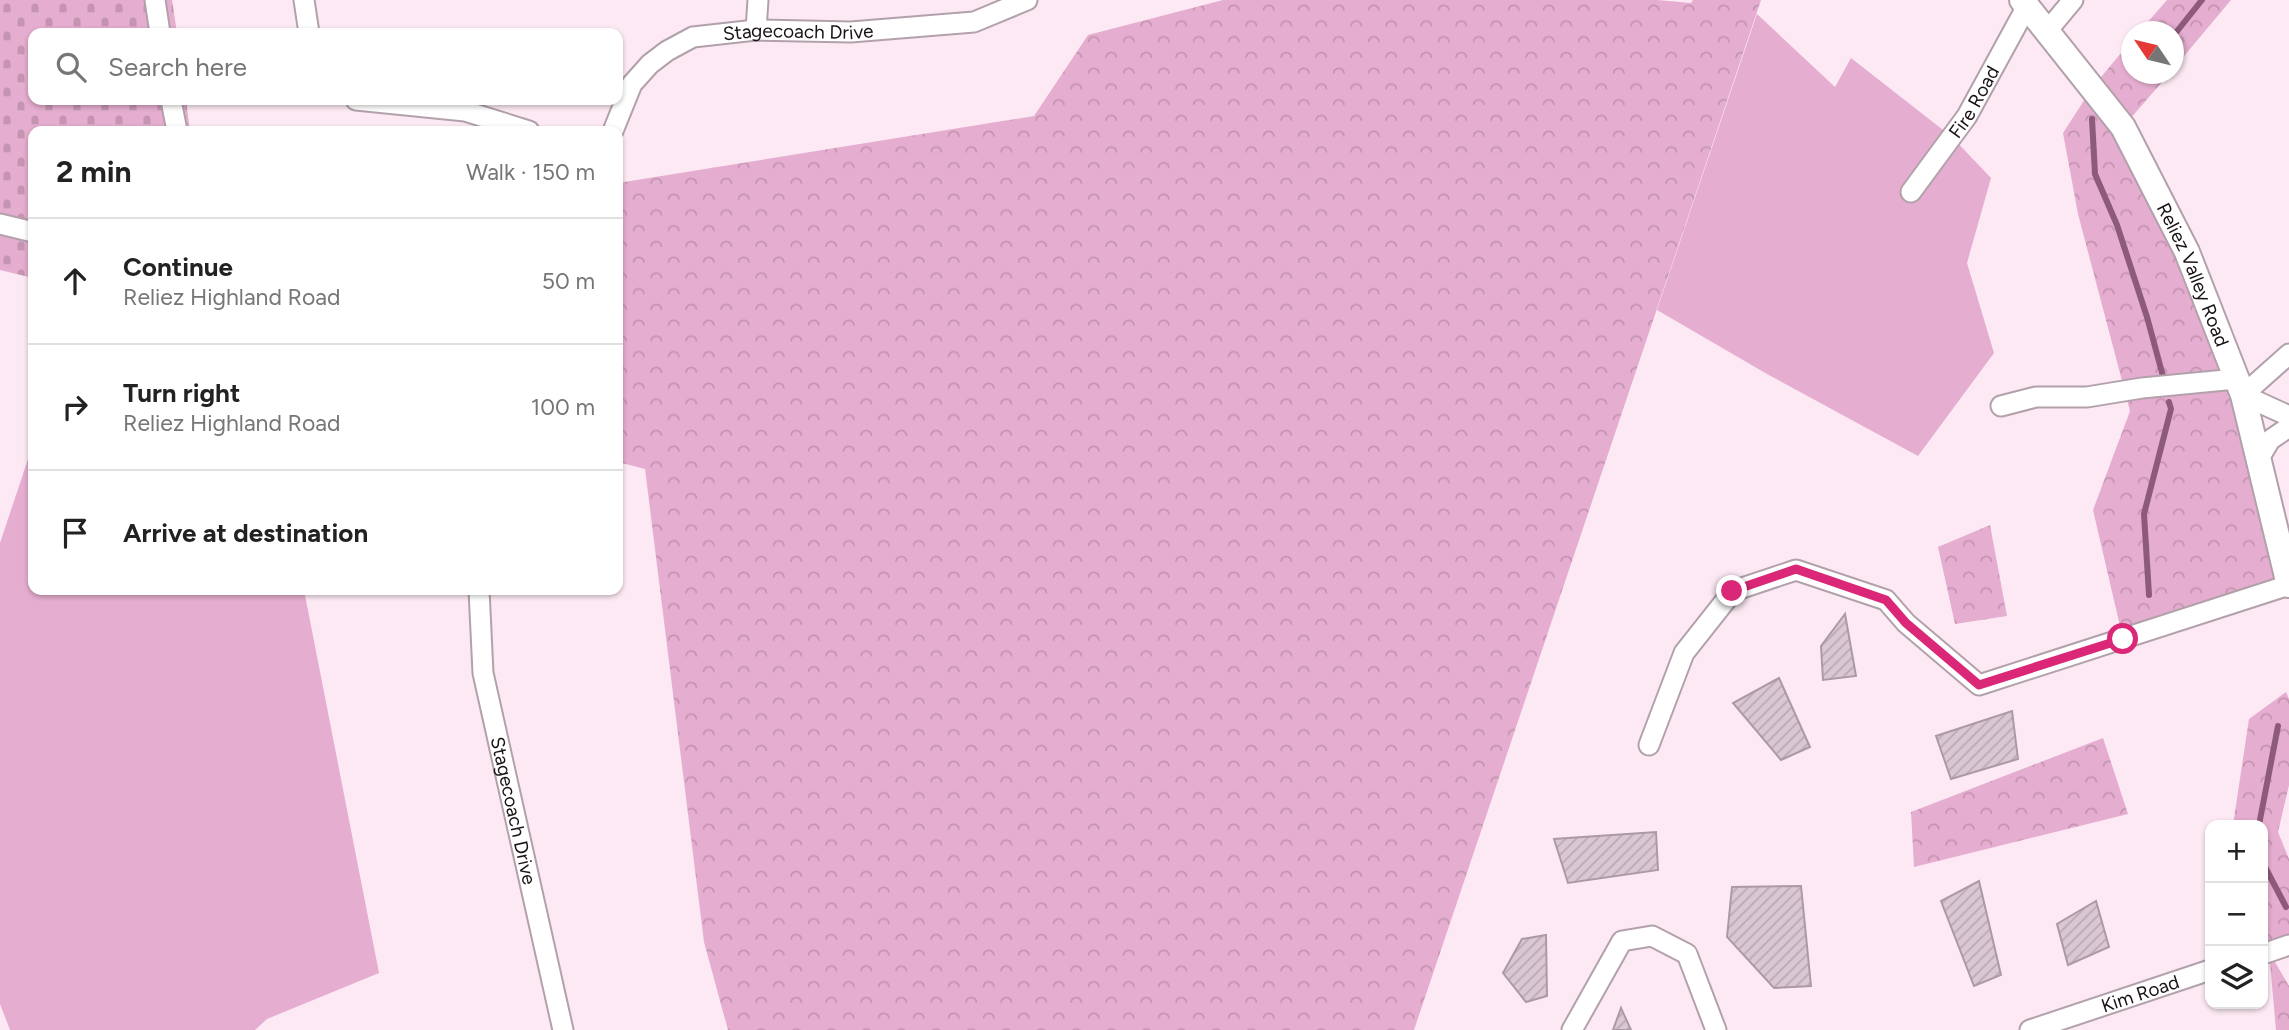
<!DOCTYPE html>
<meta charset="utf-8">
<style>
:root{--surface:#fff;--page:#f2f2f2;--text:#222;--muted:#767676;--line:#e0e0e0}
body{margin:0;font-family:Figtree,sans-serif;background:var(--page);color:var(--text)}
.controls{position:absolute;right:21px;bottom:21px;display:grid;overflow:hidden;border-radius:14px;box-shadow:0 2px 5px #0004}
.controls button{width:63px;height:63px;display:grid;place-items:center;padding:0;border:0;border-bottom:2px solid var(--line);background:var(--surface);color:var(--text);font:35px sans-serif}
.compass{position:absolute;left:2121px;top:21px;width:63px;height:63px;border-radius:50%;background:var(--surface);box-shadow:0 2px 5px #0004;rotate:305deg}
.stop{position:absolute;width:21px;height:21px;margin:-16px;border:5px solid #db2777;border-radius:50%;background:#fff}
.stop.end{background:#db2777;border-color:#fff;box-shadow:0 2px 7px #0008}
.list{margin:0;padding:0;list-style:none}
h2{display:flex;justify-content:space-between;align-items:center;height:91px;margin:0;padding:0 28px;font-size:30px}
h2 small{font-size:23px;font-weight:400;color:var(--muted)}
.list li{display:grid;grid-template-columns:46px 1fr auto;gap:21px;align-items:center;box-sizing:border-box;height:126px;padding:0 28px;border-top:2px solid var(--line)}
.list b{display:block;font-size:26px;white-space:nowrap}
.list p{margin:0;font-size:23px;white-space:nowrap;color:var(--muted)}
.list em{font-size:23px;font-style:normal;color:var(--muted)}
.icon{flex:none;width:38px;height:38px;fill:none;stroke:currentColor;stroke-width:2;stroke-linecap:round;stroke-linejoin:round}
.map{position:relative;flex:none;width:2289px;height:1030px;overflow:hidden}
.search{position:absolute;background:var(--surface);box-shadow:0 2px 5px #0004;left:28px;top:28px;width:595px;height:77px;display:flex;align-items:center;gap:18px;box-sizing:border-box;padding:0 24px;border-radius:14px;color:var(--muted);font-size:26px}
.panel{position:absolute;background:var(--surface);box-shadow:0 2px 5px #0004;left:28px;top:126px;width:595px;height:469px;border-radius:14px}
.map>svg:first-child{display:block}
.green{fill:#e5adcf}
.forest{fill:url(#forest-crowns)}
.cemetery{fill:url(#cemetery-stones)}
.lines{fill:none;stroke-linecap:round;stroke-linejoin:round}
.stream{stroke:#8e5a7b;stroke-width:6}
.building{fill:url(#building-hatch);stroke:#ab9aa4;stroke-width:2}
.minor-casing{stroke:#b2a1ab;stroke-width:23}
.major-casing{stroke:#b2a1ab;stroke-width:28}
.minor{stroke:#fff;stroke-width:19}
.major{stroke:#fff;stroke-width:24}
.route{stroke:#db2777;stroke-width:9}
.labels{text-anchor:middle;stroke-width:6;stroke-linejoin:round;paint-order:stroke}
.street-label{font-size:19px;fill:#181215;stroke:#fff}
</style>
<div class="map">
<svg width="2289" height="1030" viewBox="0 0 2289 1030">
<defs>
<pattern id="forest-crowns" width="20" height="18" patternUnits="userSpaceOnUse" patternTransform="scale(1.75)"><rect width="20" height="18" fill="#e5adcf"/><path d="M2 6a3 3 0 1 1 6 0M12 15a3 3 0 1 1 6 0" fill="none" stroke="#c494b1"/></pattern>
<pattern id="cemetery-stones" width="16" height="16" patternUnits="userSpaceOnUse" patternTransform="scale(1.75)"><rect width="16" height="16" fill="#e5adcf"/><path d="M2 7V4a2 2 0 0 1 4 0v3zM10 15v-3a2 2 0 0 1 4 0v3z" fill="#c494b1"/></pattern>
<pattern id="building-hatch" width="6" height="6" patternUnits="userSpaceOnUse" patternTransform="scale(1.75)"><rect width="6" height="6" fill="#d9c7d1"/><path d="M-1 1l2-2M0 6l6-6M5 7l2-2" fill="none" stroke="#baaab3"/></pattern>
</defs>
<rect width="100%" height="100%" fill="#fce9f4"/>
<!-- green -->
<path class="green" d="M1757,14L1835,87L1851,58L1952,137L1991,178L1967,263L1994,353L1918,456L1767,374L1657,310Z
M33,444V590H304L379,973L267,1019L255,1030H10L0,1004V543Z"/>
<!-- forest -->
<path class="forest" d="M1223,0H1657L1691,3L1693,0H1761L1414,1030H728L704,942L645,469L618,462V183L1034,116L1088,35Z
M2167,0H2231L2174,68V32L2140,31Z
M2131,41L2132,74H2169L2123,127L2187,252L2289,585L2123,639L2093,510L2130,411L2078,214L2063,133L2092,88Z
M1990,525L2007,616L1955,624L1938,547Z
M2286,692L2289,699V785L2278,832L2289,859V945L2269,952L2289,986V1030H2276L2269,952L2263,917V825H2233L2249,719Z
M2103,738L2128,814L1914,867L1911,812Z"/>
<!-- cemetery -->
<path class="cemetery" d="M0,0H172L177,33H33V100H186L190,131H33V278L0,270Z"/>
<g class="lines">
<!-- stream -->
<path class="stream" d="M2174,35L2202,0
M2092,119L2095,174L2117,225L2147,317L2164,380
M2149,595L2144,514L2171,409L2169,402
M2259,825L2278,726
M2263,863L2286,907"/>
</g>
<!-- building -->
<path class="building" d="M1845,614L1856,676L1823,680L1821,646Z
M1779,678L1810,747L1781,760L1733,703Z
M2012,711L2018,759L1951,779L1936,736Z
M1656,832L1658,870L1568,883L1554,839Z
M1979,881L2001,975L1974,986L1941,901Z
M1801,886L1811,986L1774,988L1727,937L1732,887Z
M2096,901L2109,947L2068,965L2057,924Z
M1546,935L1547,996L1526,1002L1503,973L1522,939Z
M1621,1008L1631,1030H1613Z"/>
<g class="lines">
<defs>
<g id="minor">
<path d="M155,0L160,33"/>
<path d="M304,0L309,33"/>
<path d="M756,30L758,0"/>
<path d="M2048,30L2073,0"/>
<path d="M171,100L177,131"/>
<path d="M356,100L465,111L529,131"/>
<path id="s1" d="M613,131L632,84L650,64L667,51L693,37L756,30L851,32L974,22L1027,0"/>
<path id="s2" d="M1911,192L1967,116L2027,6"/>
<path d="M0,224L33,232"/>
<path d="M2289,354L2243,395L2289,416"/>
<path d="M2001,406L2036,397H2087L2142,388L2236,379"/>
<path d="M2258,460L2270,440L2289,427"/>
<path id="s3" d="M479,590L483,673L563,1030"/>
<path d="M1649,745L1684,653L1733,591L1796,570L1886,600L1906,623L1979,685L2289,585"/>
<path d="M2263,954L2289,945"/>
<path d="M1572,1030L1622,941L1652,936L1687,954L1716,1030"/>
<path id="s4" d="M2030,1030L2210,970"/>
</g>
<g id="major">
<path id="s5" d="M2022,0L2123,127L2187,252L2243,395L2289,585"/>
</g>
</defs>
<!-- minor casing -->
<use href="#minor" class="minor-casing"/>
<!-- major casing -->
<use href="#major" class="major-casing"/>
<!-- minor -->
<use href="#minor" class="minor"/>
<!-- major -->
<use href="#major" class="major"/>
</g>
<g class="lines">
<!-- route -->
<path class="route" d="M1732,591L1796,569L1886,600L1906,623L1979,685L2123,639"/>
</g>
<g class="labels">
<!-- street labels -->
<g class="street-label">
<text dy="7" stroke="none"><textPath href="#s1" startOffset="234">Stagecoach Drive</textPath></text>
<text dy="7" stroke="none"><textPath href="#s2" startOffset="110">Fire Road</textPath></text>
<text dy="7" stroke="none"><textPath href="#s5" startOffset="326">Reliez Valley Road</textPath></text>
<text dy="7" stroke="none"><textPath href="#s3" startOffset="224">Stagecoach Drive</textPath></text>
<text dy="7" stroke="none"><textPath href="#s4" startOffset="116">Kim Road</textPath></text>
</g>
</g>
</svg>
<div class="controls">
<button>+</button>
<button>−</button>
<button><svg class="icon" aria-label="layers" viewBox="0 0 24 24"><path d="M12 4l9 5-9 5-9-5zM3 14l9 5 9-5"/></svg></button>
</div>
<svg class="compass" viewBox="-18 -18 36 36"><path d="M0-13l5 13h-10z" fill="#e53935"/><path d="M0 13l5-13h-10z" fill="#767676"/></svg>
<div class="stop" style="left:2123px;top:639px"></div>
<div class="stop end" style="left:1732px;top:591px"></div>
<div class="search"><svg class="icon" aria-label="search" viewBox="0 0 24 24"><circle cx="10" cy="10" r="6"/><path d="M15 15l6 6"/></svg>Search here</div>
<section class="panel">
<h2>2 min<small>Walk · 150 m</small></h2>
<ul class="list">
<li><svg class="icon" aria-label="ahead" viewBox="0 0 24 24"><path d="M12 20V5M6 11l6-6 6 6"/></svg><div><b>Continue</b><p>Reliez Highland Road</p></div><em>50 m</em></li>
<li><svg class="icon" aria-label="right" viewBox="0 0 24 24"><path d="M7 20v-9h11M14 6l5 5-5 5"/></svg><div><b>Turn right</b><p>Reliez Highland Road</p></div><em>100 m</em></li>
<li><svg class="icon" aria-label="arrive" viewBox="0 0 24 24"><path d="M6 21V4h12l-3 4 3 4H6"/></svg><div><b>Arrive at destination</b></div></li>
</ul>
</section>
</div>
